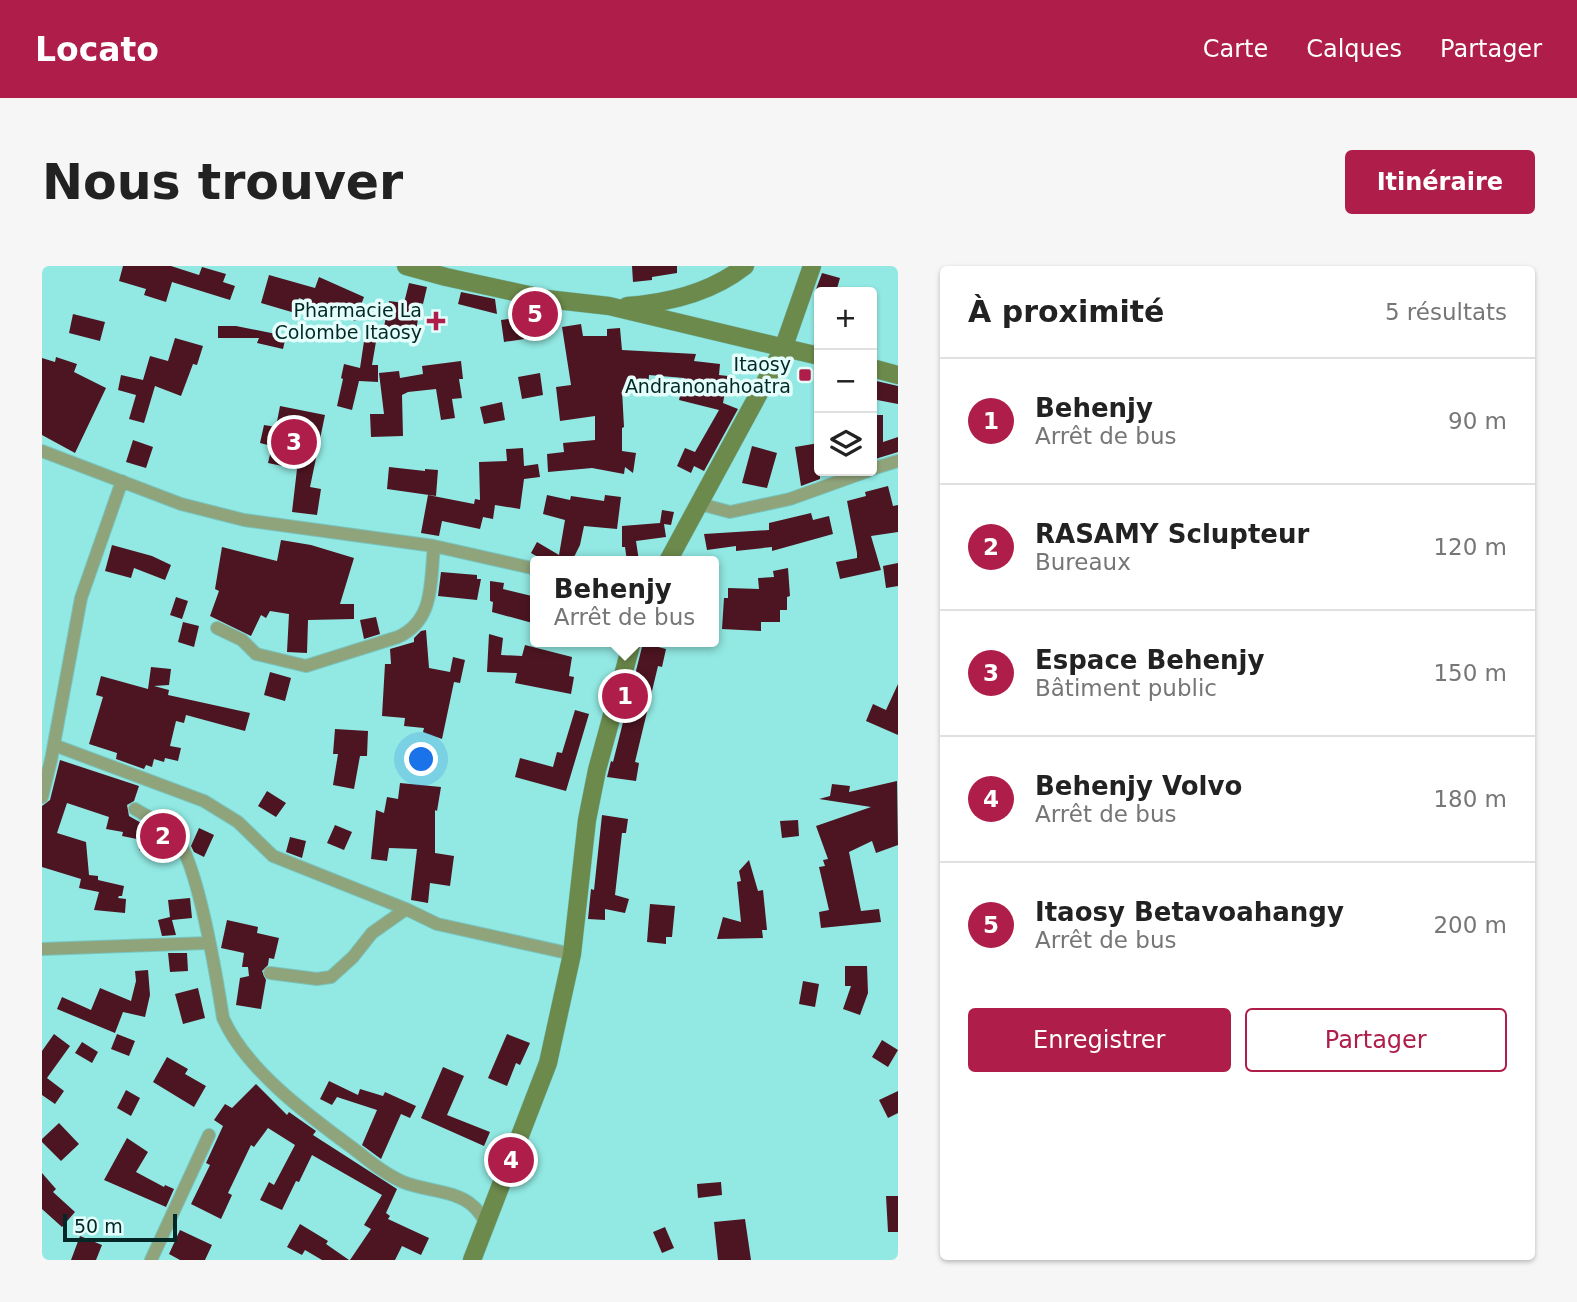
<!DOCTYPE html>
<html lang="fr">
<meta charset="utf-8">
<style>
:root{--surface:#fff;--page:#f6f6f6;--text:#222;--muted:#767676;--line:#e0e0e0;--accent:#af1d4a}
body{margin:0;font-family:"DejaVu Sans",sans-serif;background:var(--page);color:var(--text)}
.controls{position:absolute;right:21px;top:21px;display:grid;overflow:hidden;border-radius:7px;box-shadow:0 2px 5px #0004}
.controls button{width:63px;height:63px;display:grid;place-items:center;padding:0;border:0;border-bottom:2px solid var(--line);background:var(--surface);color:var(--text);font:35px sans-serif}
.scale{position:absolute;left:21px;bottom:18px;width:114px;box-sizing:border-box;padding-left:7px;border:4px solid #012826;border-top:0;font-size:19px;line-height:24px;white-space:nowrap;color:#012826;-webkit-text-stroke:5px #e5fefb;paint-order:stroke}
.you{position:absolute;left:380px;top:494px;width:24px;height:24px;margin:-18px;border:5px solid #fff;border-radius:50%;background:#1a73e8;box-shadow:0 0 0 10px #1a73e833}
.badge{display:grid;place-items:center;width:46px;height:46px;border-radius:50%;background:var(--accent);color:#fff;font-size:23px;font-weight:700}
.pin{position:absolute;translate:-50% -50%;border:4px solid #fff;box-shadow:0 2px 7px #0006}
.popup{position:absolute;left:488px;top:290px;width:189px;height:91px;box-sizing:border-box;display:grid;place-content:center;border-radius:7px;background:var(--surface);filter:drop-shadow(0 2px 5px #0005);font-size:23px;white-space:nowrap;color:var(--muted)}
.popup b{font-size:26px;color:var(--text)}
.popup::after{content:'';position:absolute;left:50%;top:100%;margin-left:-14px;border:14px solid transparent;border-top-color:var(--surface)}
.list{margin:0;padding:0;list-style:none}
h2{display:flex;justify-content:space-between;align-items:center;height:91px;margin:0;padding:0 28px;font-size:30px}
h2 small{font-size:23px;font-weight:400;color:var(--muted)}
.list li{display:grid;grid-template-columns:46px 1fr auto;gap:21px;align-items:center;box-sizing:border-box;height:126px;padding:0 28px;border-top:2px solid var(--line)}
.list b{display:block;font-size:26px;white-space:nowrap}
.list p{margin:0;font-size:23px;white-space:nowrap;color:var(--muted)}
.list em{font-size:23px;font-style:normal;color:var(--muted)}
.actions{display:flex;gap:14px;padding:21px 28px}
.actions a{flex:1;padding:16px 0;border:2px solid var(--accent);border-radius:7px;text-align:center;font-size:24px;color:var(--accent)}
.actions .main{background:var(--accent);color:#fff}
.icon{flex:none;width:38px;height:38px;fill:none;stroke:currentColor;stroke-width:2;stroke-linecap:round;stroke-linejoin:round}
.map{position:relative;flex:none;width:856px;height:994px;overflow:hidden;border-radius:7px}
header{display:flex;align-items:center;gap:42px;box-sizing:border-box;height:98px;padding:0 35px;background:var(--accent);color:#fff}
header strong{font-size:33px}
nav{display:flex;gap:38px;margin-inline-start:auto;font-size:24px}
.intro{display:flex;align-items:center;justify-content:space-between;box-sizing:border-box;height:168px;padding:0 42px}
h1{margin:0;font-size:49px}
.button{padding:18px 32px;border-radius:7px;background:var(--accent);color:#fff;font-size:24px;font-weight:700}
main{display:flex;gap:42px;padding:0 42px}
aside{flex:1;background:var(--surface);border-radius:7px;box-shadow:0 2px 5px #0004}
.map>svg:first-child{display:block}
.building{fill:#4d1522}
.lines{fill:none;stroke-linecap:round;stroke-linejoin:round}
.street-casing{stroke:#78c6c1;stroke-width:14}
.secondary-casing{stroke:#78c6c1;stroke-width:19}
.street{stroke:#8fa47b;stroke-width:12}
.secondary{stroke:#6c8a4b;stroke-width:18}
.poi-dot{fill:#af1d4a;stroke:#e5fefb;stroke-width:2.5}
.labels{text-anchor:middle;stroke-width:7;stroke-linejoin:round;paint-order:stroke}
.poi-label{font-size:19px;fill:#012826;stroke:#e5fefb;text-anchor:end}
</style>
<header>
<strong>Locato</strong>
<nav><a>Carte</a><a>Calques</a><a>Partager</a></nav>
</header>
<div class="intro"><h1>Nous trouver</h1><a class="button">Itinéraire</a></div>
<main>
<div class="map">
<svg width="856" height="994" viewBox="0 0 856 994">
<rect width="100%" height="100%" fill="#92e9e3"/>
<!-- building -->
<path class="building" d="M81,0H129L157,9L160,1L184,8L181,16L193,20L188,34L130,16L124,36L102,29L104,23L77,15Z
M590,0H635V7L610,11V14L591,16Z
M780,7L798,12L794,26H773Z
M227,9L273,22L277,11L322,31L313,55L257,32L253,47L219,37Z
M367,17L385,21L381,38L378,37L374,67L342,61L347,35L362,37Z
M419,26L453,33L455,48L416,38Z
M31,48L63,56L58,75L27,67Z
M486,50L489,72L462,76L459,54Z
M539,58L541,70H565V63L578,62L580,84L654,88L652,95L678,98L677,109L686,110L681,137L696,143L662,205L652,200L649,207L635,200L643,182L653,186L677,144L637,134L642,112L607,109L606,125L580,124L582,161L580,162V185L594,187L591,207L583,201L582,208L550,202L506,206L505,188L522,186L521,177L553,174V150L518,155L514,121L529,119L520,61Z
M176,60H194L244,70L241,83L215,77L217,72H176Z
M324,62L336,64L330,99H336V116L317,115L310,144L295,140L301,113L299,112L302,98L318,102Z
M133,72L161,80L155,99L151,98L139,130L113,120L102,157L87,153L94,129L76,124L79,109L101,114L108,90L126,95Z
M14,91L35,98L32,106L64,122L33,187L0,169V92L13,96Z
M419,95L421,113H417L420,132L410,133L413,152L399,154L394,123L366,126L360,129L361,170L329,171L328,148H342L337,107L357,105L358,112L381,108L380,100Z
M498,107L501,129L480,133L476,111Z
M830,114L856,120V138L830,133Z
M460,136L463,154L442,158L438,141Z
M238,140L283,149L268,221L279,223L275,249L250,246L255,203L226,197L230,180L218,177L222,159L234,161Z
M830,149H841V176L856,171V186L830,194Z
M91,174L111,181L104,202L84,196Z
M777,177L778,213L759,220L753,181Z
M710,180L735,187L725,222L700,217Z
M481,182L482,200L496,198L498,211L482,213L478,243L453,239L451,253L441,251L438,263L400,255L397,270L379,267L386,229L432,238L433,233L438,234L437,196L465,195L464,183Z
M347,201L383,205V203L396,204L394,230L345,223Z
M846,220L851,240L856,239V266L829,270L839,304L798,313L794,296L815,292V287L805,235L824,230L823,226Z
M505,229L528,234L529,230L562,235L563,229L579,231L575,263L542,260L538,279L530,295H503L489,287L495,276L517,289L523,254L501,248Z
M620,244L632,246L629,259L622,258L624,271L594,275L597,295H585L583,281H580V260L618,257Z
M769,247L771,254L787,250L791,268L730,285V281L694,285V280L665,284L662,268L727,264V257Z
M239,274L269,279L312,292L298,338H312V353L266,354L265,387L245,386L247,348L228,345L224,352L219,349L209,370L168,350L177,325L173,323L180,281L235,295Z
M70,279L110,290L129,299L123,314L92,302L89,312L63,305Z
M856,297V320L844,322L841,300Z
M746,302L748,330L745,331V344H738V356H719V365L680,363L682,332H686V322L717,323L716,312L732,311L731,305Z
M399,306L435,309V313H439L435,334L396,330Z
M448,315L462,317L461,323L494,331V358L450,346L451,336L448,335Z
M134,331L146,335L140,353L128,349Z
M334,351L338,368L322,373L318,354Z
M141,356L157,360L152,381L136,376Z
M384,364L387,402L408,406L411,391L423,394L418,417L412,416L400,473L381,466L382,462L362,460L363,452L340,450L343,398H349L348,383L372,376V372L379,365Z
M447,368L461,372L459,389L480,390L483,379L530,391L527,410L532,411L529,428L473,417L475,407L445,406Z
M601,377L624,383L620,401L616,400L593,496L597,497L594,515L565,511L569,495L571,496Z
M109,401L129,403L127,419L112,420L127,424L126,429L208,447L203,465L144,449L142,457L134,455L128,480L139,482L136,495L123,492L122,496L112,493L110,501L104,499L102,503L74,493L75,487L47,478L61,431L54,429L59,410L106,423Z
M228,406L249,412L243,435L222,429Z
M856,418V469L824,455L831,438L844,444Z
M533,444L547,448L524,525L473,511L478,492L511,501L515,486L520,487Z
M293,463L326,465L325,490H318L312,523L291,519L296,488H291Z
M18,494L97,520L92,535L85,539L87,550L115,566L126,576L125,581L115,577L110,589L97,584L100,574L80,570L81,566L64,563L67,551L25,537L15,567L44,576L47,609L56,610V614L82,620L80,630H77L76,632L84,633L83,647L52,644L57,626L37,622L39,613L0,601V540L8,534Z
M855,515L856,579L834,587L830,575L807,586L819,645L837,643L839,656L779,662L777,646L787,644L777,601L783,600L781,594L786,593L774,560L829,541L777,533L788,530L790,518L808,520L807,526Z
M358,517L399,521L395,545L393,544V587L412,590L408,620L388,617L386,637L369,634L375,583L347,582L345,595L329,593L334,544L342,547L345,531L356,533Z
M225,525L244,537L234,551L216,540Z
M560,549L586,553L584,567H580L573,629L587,633L583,647L563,643V654L546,653L549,623L552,624Z
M756,554L757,570L740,572L738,555Z
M293,559L310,566L302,584L285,577Z
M157,562L172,569L162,591L152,586L149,580Z
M248,571L264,575L260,592L244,586Z
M707,594L716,625L721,624L725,664H720L721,672L675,673L681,651L699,656L695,616L699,615L697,605Z
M148,632L150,652L130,654L134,669L120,670L116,654L128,651L126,634Z
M608,638L633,640L630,671H624V678L605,676Z
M185,654L216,661L215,667L237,672L232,693L227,692L226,699L220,705L224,714L219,743L194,739L198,712L207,710L206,701H200L202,687L179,682Z
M126,687H145L146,705L128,706Z
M803,700H825L826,727L818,749L801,743L809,720H803Z
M106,704L108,729L103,751L81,746L73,767L15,743L20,731L49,744L58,722L89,735L94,715L93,705Z
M761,715L777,718L773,741L757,738Z
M156,722L163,752L141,758L133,728Z
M12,768L28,780L5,812L22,825L13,838L0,829V785Z
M75,768L93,775L87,790L69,783Z
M465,768L488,777L478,799L474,797L465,820L446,812Z
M840,774L856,784L846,801L830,791Z
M40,776L56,786L50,797L33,787Z
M125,791L146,803L143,808L164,820L152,841L111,816Z
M401,801L422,810L405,849L448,866L442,880L379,852Z
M287,815L316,829L318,823L341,830L343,826L374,840L368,852L359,848L339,893L320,879L335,844L295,831L290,839L278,833Z
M214,818L245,849L247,846L274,865L271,869L355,923L344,947L348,950L346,953L387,972L379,989L360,980L353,994H308L329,963L322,959L340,929L270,889L257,916L254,915L240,944L218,934L227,916L232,919L253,879L226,862L212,881L209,879L186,927L190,929L179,953L149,938L168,899L164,897L181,860L172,854L183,838L190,842Z
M84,824L98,832L89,850L75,842Z
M856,825V847L846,852L837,834Z
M17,857L37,878L19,895L0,876V873Z
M85,872L106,886L94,906L122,921L123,919L132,923L124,941L62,914Z
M0,907L14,923L11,926L33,946L20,961L0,943Z
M679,916L680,929L656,932L655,918Z
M844,930H856V966H846Z
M703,953L709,994H676L672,956Z
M258,958L286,975L284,978L307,994H280L263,984L260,989L245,981Z
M623,961L632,982L620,987L611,966Z
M138,964L170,979L163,994H138L127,988Z
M38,970L60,979L54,994H29Z"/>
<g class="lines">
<defs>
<path id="street" d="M0,185L139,238L202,254L392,280L494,303
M830,203L856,195
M658,238L688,246L748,233L826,205
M175,362L200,374L214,388L264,400L356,371C393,354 388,316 392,280
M12,479L162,535L196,556L231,590L364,643L395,658L530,688
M0,531L9,494L39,332L80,215
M93,543C106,551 123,558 133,570C156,596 175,714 181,752C204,804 267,850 312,883C327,895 343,908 361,916C382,925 414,924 431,940C436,944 440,951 444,956
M0,683L166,677
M228,707L275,713L289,711L311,691L330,667L364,643
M109,994L167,869"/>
<path id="secondary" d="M364,0L404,11L505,33L567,40L777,90
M585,40C626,37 670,26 703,0
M830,102L856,109
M626,295L741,83L770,0
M430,994L506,797L530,688L545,554L555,504L590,376"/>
</defs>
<!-- street casing -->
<use href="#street" class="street-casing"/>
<!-- secondary casing -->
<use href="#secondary" class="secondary-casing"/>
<!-- street -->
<use href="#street" class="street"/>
<!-- secondary -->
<use href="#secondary" class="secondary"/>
</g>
<!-- markers -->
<g class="poi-dot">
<path d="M390.5 44.5h7v7h7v7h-7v7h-7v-7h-7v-7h7z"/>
<rect x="756" y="102" width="14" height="14" rx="3.5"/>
</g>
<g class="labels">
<!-- poi labels -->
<g class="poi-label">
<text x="380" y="51">Pharmacie La<tspan x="380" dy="22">Colombe Itaosy</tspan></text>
<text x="749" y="105">Itaosy<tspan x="749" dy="22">Andranonahoatra</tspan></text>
</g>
</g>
</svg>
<div class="controls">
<button>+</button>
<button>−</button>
<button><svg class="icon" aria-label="layers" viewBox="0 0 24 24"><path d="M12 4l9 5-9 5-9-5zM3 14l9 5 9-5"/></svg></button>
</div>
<div class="scale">50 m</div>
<div class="you"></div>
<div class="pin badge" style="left:583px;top:430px">1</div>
<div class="popup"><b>Behenjy</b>Arrêt de bus</div>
<div class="pin badge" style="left:121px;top:570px">2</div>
<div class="pin badge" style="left:252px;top:176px">3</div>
<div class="pin badge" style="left:469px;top:894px">4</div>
<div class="pin badge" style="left:493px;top:48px">5</div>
</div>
<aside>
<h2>À proximité<small>5 résultats</small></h2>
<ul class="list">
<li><span class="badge">1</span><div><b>Behenjy</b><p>Arrêt de bus</p></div><em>90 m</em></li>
<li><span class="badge">2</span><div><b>RASAMY Sclupteur</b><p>Bureaux</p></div><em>120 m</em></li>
<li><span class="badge">3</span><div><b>Espace Behenjy</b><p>Bâtiment public</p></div><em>150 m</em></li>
<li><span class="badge">4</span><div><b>Behenjy Volvo</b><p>Arrêt de bus</p></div><em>180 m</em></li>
<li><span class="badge">5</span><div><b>Itaosy Betavoahangy</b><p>Arrêt de bus</p></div><em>200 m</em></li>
</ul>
<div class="actions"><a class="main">Enregistrer</a><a>Partager</a></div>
</aside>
</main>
